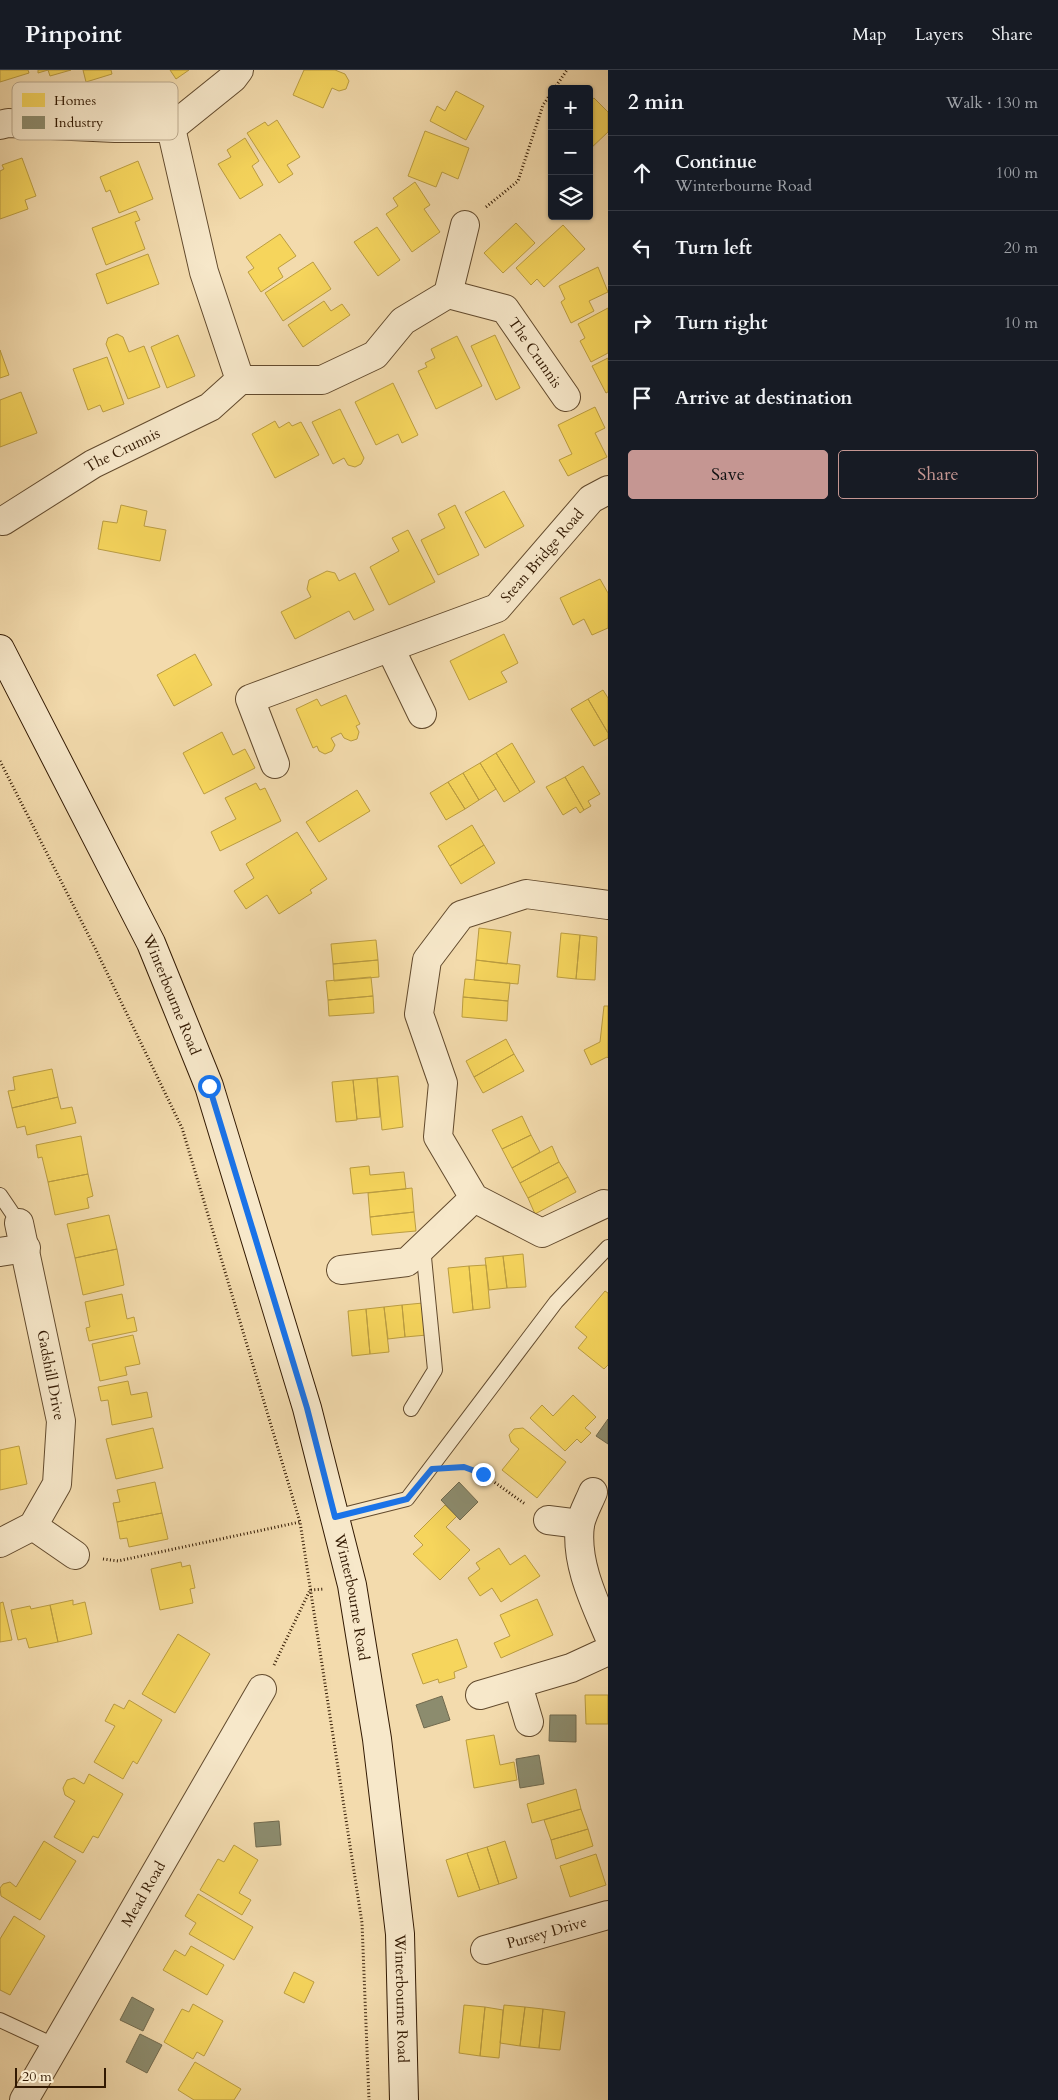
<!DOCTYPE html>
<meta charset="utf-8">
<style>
:root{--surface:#171b24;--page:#242831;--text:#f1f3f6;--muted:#9ea1a6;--line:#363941;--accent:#c59692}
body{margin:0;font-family:Cardo,serif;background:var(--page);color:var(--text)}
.controls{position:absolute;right:15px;top:15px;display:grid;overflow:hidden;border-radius:5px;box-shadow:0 1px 4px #0004}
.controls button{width:45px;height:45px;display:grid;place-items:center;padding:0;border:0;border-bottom:1px solid var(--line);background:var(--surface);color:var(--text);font:25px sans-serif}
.scale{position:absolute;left:15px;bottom:12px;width:91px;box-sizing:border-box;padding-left:5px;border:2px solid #321902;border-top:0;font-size:14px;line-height:18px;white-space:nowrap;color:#321902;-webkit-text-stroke:4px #f7e8ca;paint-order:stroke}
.stop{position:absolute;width:15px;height:15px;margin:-11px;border:4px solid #1a73e8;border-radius:50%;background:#fff}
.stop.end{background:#1a73e8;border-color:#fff;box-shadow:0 1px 5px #0008}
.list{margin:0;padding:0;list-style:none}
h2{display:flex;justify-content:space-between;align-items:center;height:65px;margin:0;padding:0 20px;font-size:21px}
h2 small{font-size:16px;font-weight:400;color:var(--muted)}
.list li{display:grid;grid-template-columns:32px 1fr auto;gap:15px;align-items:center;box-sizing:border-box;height:75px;padding:0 20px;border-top:1px solid var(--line)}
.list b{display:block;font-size:19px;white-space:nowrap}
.list p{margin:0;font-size:16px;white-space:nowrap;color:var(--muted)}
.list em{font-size:16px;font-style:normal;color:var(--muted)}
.actions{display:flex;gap:10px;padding:15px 20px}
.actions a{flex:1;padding:11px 0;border:1px solid var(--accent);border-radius:5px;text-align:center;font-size:18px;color:var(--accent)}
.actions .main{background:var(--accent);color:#111}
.icon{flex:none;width:28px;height:28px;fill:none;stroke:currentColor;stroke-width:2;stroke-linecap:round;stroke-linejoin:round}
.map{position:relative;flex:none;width:608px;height:2030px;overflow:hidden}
header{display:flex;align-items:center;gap:30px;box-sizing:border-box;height:70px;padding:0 25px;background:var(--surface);border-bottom:1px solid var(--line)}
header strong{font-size:24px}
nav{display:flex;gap:28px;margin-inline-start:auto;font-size:18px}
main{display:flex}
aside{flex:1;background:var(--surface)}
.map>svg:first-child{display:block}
.homes{fill:#f6d55c;stroke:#bb9d41}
.industry{fill:#8c8c6e;stroke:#716a4e}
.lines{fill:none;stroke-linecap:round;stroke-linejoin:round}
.service-casing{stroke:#624a2d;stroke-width:16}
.minor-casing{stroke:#624a2d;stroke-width:30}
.secondary-casing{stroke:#321902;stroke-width:30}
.path{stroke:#321902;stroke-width:3;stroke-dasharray:1 2.5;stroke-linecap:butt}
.service{stroke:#f7e8ca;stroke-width:14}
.minor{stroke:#f7e8ca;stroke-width:28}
.secondary{stroke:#f7e8ca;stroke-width:28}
.route{stroke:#1a73e8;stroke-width:6}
.labels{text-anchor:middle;stroke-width:5;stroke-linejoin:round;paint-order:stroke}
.street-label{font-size:15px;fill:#321902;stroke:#f7e8ca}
.key{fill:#f7e8ca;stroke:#bcaa8e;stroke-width:1}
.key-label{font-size:14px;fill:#321902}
</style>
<header>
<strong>Pinpoint</strong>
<nav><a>Map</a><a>Layers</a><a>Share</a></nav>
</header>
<main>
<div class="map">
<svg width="608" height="2030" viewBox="0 0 608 2030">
<rect width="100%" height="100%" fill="#f3dbad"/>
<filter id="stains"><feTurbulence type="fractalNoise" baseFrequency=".004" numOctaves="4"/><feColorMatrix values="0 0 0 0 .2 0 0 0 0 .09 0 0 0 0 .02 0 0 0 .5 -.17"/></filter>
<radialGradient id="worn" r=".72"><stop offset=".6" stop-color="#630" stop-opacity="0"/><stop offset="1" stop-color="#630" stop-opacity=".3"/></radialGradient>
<!-- homes -->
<path class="homes" d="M0,0H28L29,3L0,12Z
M38,0H71L50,6L48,0L38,3Z
M83,0H111L112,4L86,12Z
M170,0H189L176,9Z
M304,0H335L345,4L349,11L346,19L339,21L332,18L323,38L293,25Z
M456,21L484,36L466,70L430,51L437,36L445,41Z
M594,28L608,42V62L589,80V32Z
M277,50L300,87L287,95L293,104L279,113L247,63L265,52L268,56Z
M425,61L469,78L458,109L442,102L436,117L408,106Z
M245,68L259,91L252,96L263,115L240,129L218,94L231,87L227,80Z
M22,88L36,126L25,130L28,139L0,149V101L4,99L2,95Z
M138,91L153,129L119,143L110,120L106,122L100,107Z
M415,112L430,135L424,139L440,162L412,182L386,144L398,136L393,128Z
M136,141L140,150L135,152L145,179L106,195L92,158Z
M516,153L535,173L503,203L484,183Z
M563,155L585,179L544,217L537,209L531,215L516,198Z
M377,157L400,190L378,206L354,172Z
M280,164L296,186L278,198L283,207L261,222L248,202L254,198L246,187Z
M148,184L159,214L107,234L96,204Z
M313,192L331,219L283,251L265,223Z
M598,197L608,222L589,231L594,241L571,253L561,232L565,229L559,216Z
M324,231L331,241L342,234L350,245L303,277L288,255Z
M608,238V283L591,292L580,271L585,268L578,254Z
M117,264L123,267L129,282L144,276L160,317L128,329L106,274L108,268Z
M178,265L195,306L167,318L151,277Z
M495,265L520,318L496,330L471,276Z
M457,266L482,316L436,339L418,301L427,297L425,293L435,288L431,279Z
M0,280L9,305L0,308Z
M107,287L124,334L103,342L100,335L88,340L73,299Z
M608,288V322L606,323L592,296Z
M393,313L418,365L402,373L398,364L376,375L355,332Z
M21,322L37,363L0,377V330Z
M595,337L605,358L595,363L607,387L568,406L559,390L572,384L558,355Z
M340,339L364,388L361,394L355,397L348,395L344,388L333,394L312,352Z
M275,351L279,358L289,352L292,356L301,352L319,385L275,408L252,364Z
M504,421L524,456L485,478L465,442Z
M121,435L147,441L144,456L166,460L160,491L98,479L103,451L117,453Z
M455,435L479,485L438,505L421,470L445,458L438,444Z
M408,460L435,512L389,535L370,497L399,481L392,468Z
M327,501L335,503L339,511L355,503L374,540L354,550L349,541L295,569L281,542L311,527L307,519L309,510Z
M600,509L608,523V558L592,565L584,549L573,555L560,528Z
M504,564L518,593L501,602L507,612L469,630L450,591Z
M195,584L212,615L174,636L157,605Z
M603,620L608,628V663L588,629Z
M346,625L360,654L356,656L359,662L357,669L351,671L344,668L341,663L331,668L335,675L332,681L325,684L319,681L317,676L313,678L296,639L317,629L321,636Z
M588,629L608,663V668L594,676L571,639Z
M222,662L233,685L245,679L255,698L204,724L183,683Z
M512,673L535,712L520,722L496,683Z
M496,683L520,722L504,732L480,693Z
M480,693L496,719L479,730L463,703Z
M583,696L600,724L588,731L591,736L584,740L565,707Z
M463,703L479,730L465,739L448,712Z
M565,707L584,740L580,743L576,737L563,745L546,717Z
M448,712L465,739L446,750L430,723Z
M256,713L260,720L265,718L281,751L220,781L211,762L236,749L225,728Z
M357,720L370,741L319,772L306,752Z
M472,755L484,775L450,796L438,776Z
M297,762L327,809L310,820L312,823L279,844L267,825L246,839L234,821L254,808L246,794Z
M484,775L495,793L461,814L450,796Z
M479,858L511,862L507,894L476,890Z
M561,863L580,865L576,909L557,907Z
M580,865L597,867L595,910L576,909Z
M376,870L378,890L333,894L331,874Z
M378,890L379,907L334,911L333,894Z
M476,890L520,895L518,914L474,910Z
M371,907L373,926L328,930L326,911Z
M465,909L510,913L508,931L463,927Z
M373,926L374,943L329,946L328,930Z
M463,927L508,931L507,951L462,947Z
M604,936H608V988L607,987L591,995L584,980L600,972Z
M506,969L514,984L474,1007L466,991Z
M514,984L524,1001L483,1023L474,1007Z
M52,999L58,1027L12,1038L8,1021L15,1020L13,1007Z
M398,1006L403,1057L382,1060L377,1008Z
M377,1008L380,1047L357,1049L353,1010Z
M353,1010L357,1050L336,1052L332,1012Z
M58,1027L61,1039L72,1037L76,1053L27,1065L25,1056L17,1058L12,1038Z
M522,1046L531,1065L502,1079L492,1060Z
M531,1065L540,1082L512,1098L502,1079Z
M81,1066L88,1104L48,1112L42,1087L38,1088L36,1075Z
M552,1076L559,1092L520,1113L512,1098Z
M559,1092L568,1107L528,1128L520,1113Z
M369,1096L370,1105L404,1102L406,1119L353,1124L350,1098Z
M88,1104L93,1126L87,1128L89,1138L55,1145L48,1112Z
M568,1107L576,1122L535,1144L528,1128Z
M412,1118L414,1142L370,1147L368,1123Z
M414,1142L416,1161L372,1165L370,1147Z
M109,1145L117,1179L75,1188L67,1154Z
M117,1179L124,1215L83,1225L75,1188Z
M523,1184L526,1217L507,1218L503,1186Z
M503,1186L507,1218L489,1220L485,1188Z
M486,1195L490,1238L473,1240L469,1196Z
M469,1196L473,1240L453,1243L448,1198Z
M605,1221L608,1223V1295L604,1299L578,1278L587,1267L575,1257Z
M122,1224L127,1249L134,1247L137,1261L89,1271L86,1258L90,1257L85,1232Z
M423,1233L427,1265L405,1267L402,1235Z
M402,1235L405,1267L388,1269L384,1237Z
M384,1237L389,1282L370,1284L366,1239Z
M366,1239L370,1284L352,1286L348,1241Z
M133,1265L140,1294L125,1297L127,1305L100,1311L92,1274Z
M128,1311L131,1325L147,1322L152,1347L112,1355L108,1330L101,1331L98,1317Z
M573,1325L596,1347L585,1358L591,1363L581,1373L577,1369L565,1381L530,1348L542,1335L553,1346Z
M153,1358L163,1398L116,1409L106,1369Z
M523,1358L566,1392L537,1428L502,1400L519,1379L511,1372L509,1365L514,1359Z
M19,1376L27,1414L0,1420V1380Z
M155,1412L162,1443L117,1452L113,1433L120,1432L117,1420Z
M445,1435L457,1446L446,1457L470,1480L440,1510L413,1484L423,1475L414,1466Z
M162,1443L168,1469L129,1477L127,1468L120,1469L117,1452Z
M499,1478L510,1495L525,1485L540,1506L501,1532L492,1518L480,1526L468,1508L480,1499L476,1493Z
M181,1492L182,1497L190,1495L195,1518L190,1519L193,1533L160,1540L151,1499Z
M537,1529L553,1565L501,1588L494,1573L510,1566L500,1545Z
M73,1530V1535L85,1532L92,1564L58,1572L50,1535Z
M3,1532L12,1570L0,1572V1533Z
M50,1535L58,1572L29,1578L26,1568L18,1570L11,1540L30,1536L31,1539Z
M178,1564L210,1584L175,1643L142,1624Z
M457,1569L467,1597L454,1602L455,1608L439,1613L438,1609L423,1614L412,1584Z
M585,1625H608V1654H586Z
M129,1630L162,1650L137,1694L133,1691L123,1709L94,1692L115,1656L105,1651L114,1634L124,1639Z
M494,1665L500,1695L514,1692L517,1710L474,1718L466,1670Z
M89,1704L123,1724L98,1768L93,1766L83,1783L54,1767L75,1731L65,1725L63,1718L67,1710L74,1708L84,1714Z
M576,1719L581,1739L532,1753L527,1734Z
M581,1739L588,1759L551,1770L544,1750Z
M588,1759L593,1776L556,1789L551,1770Z
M44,1771L76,1791L40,1850L1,1826L0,1818L3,1814L10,1812L16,1817Z
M505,1771L517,1808L499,1814L487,1777Z
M234,1775L258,1790L239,1823L251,1830L242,1845L200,1820L218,1789L224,1792Z
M487,1777L499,1814L480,1820L467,1783Z
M467,1783L480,1820L458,1827L446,1790Z
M596,1784L606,1815L570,1827L560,1796Z
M198,1824L253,1857L234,1890L189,1864L196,1853L185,1846Z
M14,1846L45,1866L10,1925L0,1920V1869Z
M191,1876L224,1895L207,1925L163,1900L175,1880L185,1886Z
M294,1902L314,1912L304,1933L284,1923Z
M193,1934L223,1951L204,1986L197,1982L193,1989L164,1972L182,1939L189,1942Z
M464,1935L485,1937L480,1986L459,1983Z
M504,1935L525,1937L520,1976L500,1973Z
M485,1937L503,1940L499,1988L480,1986Z
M525,1937L543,1939L539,1978L520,1976Z
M543,1939L565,1942L560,1980L539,1978Z
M195,1992L241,2019L234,2030H194L178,2020Z"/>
<!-- industry -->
<path class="industry" d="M608,1349V1374L596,1366Z
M459,1412L478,1432L460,1450L441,1430Z
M442,1626L450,1650L424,1658L416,1635Z
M550,1645H576V1672L549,1671Z
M539,1685L544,1714L520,1718L516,1689Z
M279,1751L281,1775L256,1777L254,1753Z
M132,1927L154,1939L143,1961L120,1950Z
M140,1964L162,1975L147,2003L126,1992Z"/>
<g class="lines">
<defs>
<path id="service" d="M0,1125L19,1153
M411,1339L435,1300L423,1177
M335,1447L407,1429L556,1232L608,1177
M0,1950L56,1976"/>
<g id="minor">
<path d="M0,55L8,53L115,58H171"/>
<path id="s1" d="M448,224L505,239L566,327"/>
<path d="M240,310H322L375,285L403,251L448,224L465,155"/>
<path id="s2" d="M3,451L93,394L210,337L240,310L204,202L171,58L233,8L239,0"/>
<path d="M390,578L422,644"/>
<path id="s3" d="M275,694L250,629L497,538L591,429L608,420"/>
<path d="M604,1134L542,1163L474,1128L438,1067L443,1013L419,944L427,890L461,845L526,824L608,835"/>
<path d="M0,1182L26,1178"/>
<path d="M341,1200L407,1192L474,1128"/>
<path d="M593,1422C589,1432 582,1444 580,1455C575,1492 594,1531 608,1564"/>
<path d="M548,1450L580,1454"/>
<path d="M33,1456L75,1485"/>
<path d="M0,1473L33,1456L57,1414L61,1351L19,1153"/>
<path d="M518,1615L529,1652"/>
<path d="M480,1625L571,1598L608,1581"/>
<path id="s4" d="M485,1880L608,1845"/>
<path id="s5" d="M24,2030L262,1619"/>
</g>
<g id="secondary">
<path id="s6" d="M0,579L151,873L175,932L209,1016L307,1338L352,1515L377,1669L400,1864L404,2030"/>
</g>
</defs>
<!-- service casing -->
<use href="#service" class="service-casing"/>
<!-- minor casing -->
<use href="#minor" class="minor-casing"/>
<!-- secondary casing -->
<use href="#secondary" class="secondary-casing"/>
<!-- path -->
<path class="path" d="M554,19L567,0
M486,137L518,111L543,35L552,22
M0,691L95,878L182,1058L300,1452L362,1853L369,2030
M460,1397L483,1404L525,1434
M103,1489L118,1491L300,1452
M274,1595L310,1520L324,1519"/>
<!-- service -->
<use href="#service" class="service"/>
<!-- minor -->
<use href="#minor" class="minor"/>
<!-- secondary -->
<use href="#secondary" class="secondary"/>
</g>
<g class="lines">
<!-- route -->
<path class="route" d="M209,1016L307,1338L335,1447L407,1429L432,1399L464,1397L483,1404"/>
</g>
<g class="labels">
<!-- street labels -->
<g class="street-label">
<text dy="5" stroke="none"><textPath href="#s1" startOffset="112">The Crunnis</textPath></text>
<text dy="5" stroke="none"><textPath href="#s2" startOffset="139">The Crunnis</textPath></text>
<text dy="5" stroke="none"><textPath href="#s3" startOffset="402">Stean Bridge Road</textPath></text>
<text dy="5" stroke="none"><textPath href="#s6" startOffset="386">Winterbourne Road</textPath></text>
<text transform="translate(51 1305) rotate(79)" y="5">Gadshill Drive</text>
<text dy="5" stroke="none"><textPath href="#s6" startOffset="1016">Winterbourne Road</textPath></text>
<text dy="5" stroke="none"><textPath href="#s5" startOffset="238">Mead Road</textPath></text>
<text dy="5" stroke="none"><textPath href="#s4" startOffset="64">Pursey Drive</textPath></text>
<text dy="5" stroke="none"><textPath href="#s6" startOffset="1421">Winterbourne Road</textPath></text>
</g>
</g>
<!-- legend -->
<rect x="12" y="12" width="166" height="58" rx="8" class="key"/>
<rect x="22" y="23" width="23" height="14" fill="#f6d55c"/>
<rect x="22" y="46" width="23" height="13" fill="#8c8c6e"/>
<g class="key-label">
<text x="54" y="35">Homes</text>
<text x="54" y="57">Industry</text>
</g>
<rect width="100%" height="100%" filter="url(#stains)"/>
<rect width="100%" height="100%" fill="url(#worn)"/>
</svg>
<div class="controls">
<button>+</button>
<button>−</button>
<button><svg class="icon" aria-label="layers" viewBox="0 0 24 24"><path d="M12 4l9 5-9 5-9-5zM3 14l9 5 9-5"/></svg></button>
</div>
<div class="scale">20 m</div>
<div class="stop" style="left:209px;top:1016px"></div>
<div class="stop end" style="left:483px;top:1404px"></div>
</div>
<aside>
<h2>2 min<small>Walk · 130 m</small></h2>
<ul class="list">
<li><svg class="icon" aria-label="ahead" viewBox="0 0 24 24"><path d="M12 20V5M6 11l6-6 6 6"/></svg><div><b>Continue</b><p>Winterbourne Road</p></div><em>100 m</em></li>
<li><svg class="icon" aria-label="left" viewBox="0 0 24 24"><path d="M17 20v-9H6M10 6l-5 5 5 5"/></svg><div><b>Turn left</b></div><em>20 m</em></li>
<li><svg class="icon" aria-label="right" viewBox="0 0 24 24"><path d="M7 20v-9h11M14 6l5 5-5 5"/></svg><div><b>Turn right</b></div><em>10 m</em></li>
<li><svg class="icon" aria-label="arrive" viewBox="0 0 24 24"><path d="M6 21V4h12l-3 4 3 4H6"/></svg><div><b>Arrive at destination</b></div></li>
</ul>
<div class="actions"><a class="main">Save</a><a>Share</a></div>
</aside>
</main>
